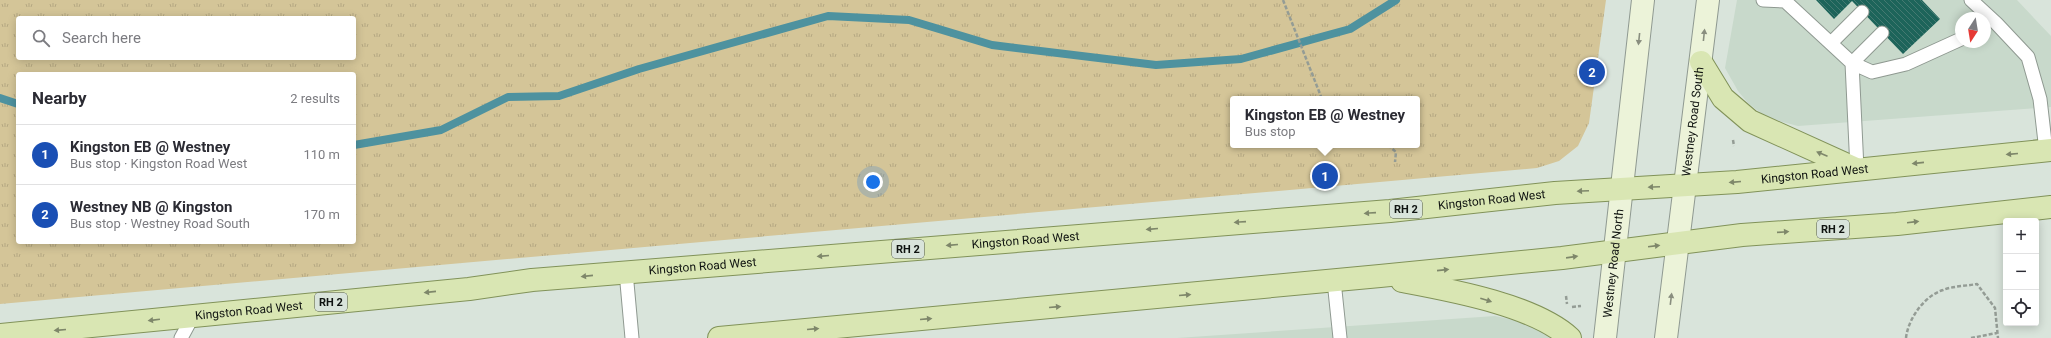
<!DOCTYPE html>
<meta charset="utf-8">
<style>
:root{--surface:#fff;--page:#f7f7f7;--text:#2b2b33;--muted:#7c7c81;--line:#e1e1e2;--accent:#7a42b9}
body{margin:0;font-family:Roboto,sans-serif;background:var(--page);color:var(--text)}
.controls{position:absolute;right:12px;bottom:12px;display:grid;overflow:hidden;border-radius:4px;box-shadow:0 2px 10px #0003}
.controls button{width:36px;height:36px;display:grid;place-items:center;padding:0;border:0;border-bottom:1px solid var(--line);background:var(--surface);color:var(--text);font:20px sans-serif}
.compass{position:absolute;left:1955px;top:12px;width:36px;height:36px;border-radius:50%;background:var(--surface);box-shadow:0 2px 10px #0003;rotate:192deg}
.you{position:absolute;left:873px;top:182px;width:14px;height:14px;margin:-10px;border:3px solid #fff;border-radius:50%;background:#1a73e8;box-shadow:0 0 0 6px #1a73e833}
.badge{display:grid;place-items:center;width:26px;height:26px;border-radius:50%;background:var(--accent);color:#fff;font-size:13px;font-weight:700}
.pin{position:absolute;translate:-50% -50%;border:2px solid #fff;box-shadow:0 1px 4px #0006}
.popup{position:absolute;left:1230px;top:96px;width:190px;height:52px;box-sizing:border-box;display:grid;place-content:center;border-radius:4px;background:var(--surface);filter:drop-shadow(0 1px 3px #0005);font-size:13px;white-space:nowrap;color:var(--muted)}
.popup b{font-size:15px;color:var(--text)}
.popup::after{content:'';position:absolute;left:50%;top:100%;margin-left:-8px;border:8px solid transparent;border-top-color:var(--surface)}
.list{margin:0;padding:0;list-style:none}
h2{display:flex;justify-content:space-between;align-items:center;height:52px;margin:0;padding:0 16px;font-size:17px}
h2 small{font-size:13px;font-weight:400;color:var(--muted)}
.list li{display:grid;grid-template-columns:26px 1fr auto;gap:12px;align-items:center;box-sizing:border-box;height:60px;padding:0 16px;border-top:1px solid var(--line)}
.list b{display:block;font-size:15px;white-space:nowrap}
.list p{margin:0;font-size:13px;white-space:nowrap;color:var(--muted)}
.list em{font-size:13px;font-style:normal;color:var(--muted)}
.icon{flex:none;width:22px;height:22px;fill:none;stroke:currentColor;stroke-width:2;stroke-linecap:round;stroke-linejoin:round}
.map{position:relative;flex:none;width:2051px;height:338px;overflow:hidden}
.search{position:absolute;background:var(--surface);box-shadow:0 2px 10px #0003;left:16px;top:16px;width:340px;height:44px;display:flex;align-items:center;gap:10px;box-sizing:border-box;padding:0 14px;border-radius:4px;color:var(--muted);font-size:15px}
.panel{position:absolute;background:var(--surface);box-shadow:0 2px 10px #0003;left:16px;top:72px;width:340px;height:172px;border-radius:4px}
.map>svg:first-child{display:block}
.built{fill:#c8d9cb;fill-rule:evenodd}
.park{fill:url(#park-tufts);fill-rule:evenodd}
.lines{fill:none;stroke-linecap:round;stroke-linejoin:round}
.stream{stroke:#4e929f;stroke-width:8}
.building{fill:url(#building-back-hatch)}
.lane-casing{stroke:#8f9991;stroke-width:15}
.secondary-casing{stroke:#8f9991;stroke-width:24}
.primary-casing{stroke:#819259;stroke-width:24}
.path{stroke:#949c95;stroke-width:2.5;stroke-dasharray:4 2;stroke-linecap:butt}
.lane{stroke:#fff;stroke-width:13}
.secondary{stroke:#ecf3d9;stroke-width:22}
.primary{stroke:#d9e6b3;stroke-width:22}
.oneway{fill:#898e7f}
.oneway2{fill:#7e876a}
.labels{text-anchor:middle;stroke-width:4;stroke-linejoin:round;paint-order:stroke}
.shield{fill:#d9e4db;stroke:#4c524d;stroke-width:1}
.shield-label{font-size:11px;font-weight:bold;fill:#0f1310}
.street-label{font-size:12px;fill:#0f1310;stroke:#d9e4db}
</style>
<div class="map">
<svg width="2051" height="338" viewBox="0 0 2051 338">
<defs>
<pattern id="park-tufts" width="24" height="20" patternUnits="userSpaceOnUse"><rect width="24" height="20" fill="#d4c598"/><path d="M3 7l-1-3M5 7V3M7 7l1-3M15 17l-1-3M17 17v-4M19 17l1-3" fill="none" stroke="#b5a882"/></pattern>
<pattern id="building-back-hatch" width="6" height="6" patternUnits="userSpaceOnUse"><rect width="6" height="6" fill="#1d645a"/><path d="M-1 5l2 2M0 0l6 6M5-1l2 2" fill="none" stroke="#447971"/></pattern>
</defs>
<rect width="100%" height="100%" fill="#d9e4db"/>
<!-- built -->
<path class="built" d="M1737,0H2017L2051,36V107L1798,126L1767,118L1748,103L1738,91L1725,68ZM1961,18H1985V42H1961Z
M1495,316L1523,322L1555,338H1177Z"/>
<!-- park -->
<path class="park" d="M0,0H1606L1589,123L1578,146L1559,161L1537,168L0,304ZM18,18H354V58H18ZM18,74H354V242H18ZM1233,99H1417V145H1233Z"/>
<g class="lines">
<!-- stream -->
<path class="stream" d="M0,98L18,104
M354,145L441,130L508,97L559,96L639,69L828,16L909,20L992,45L1156,65L1241,59L1350,29L1396,0"/>
</g>
<!-- building -->
<path class="building" d="M1816,0H1922L1940,19L1903,54L1852,1L1834,19Z"/>
<g class="lines">
<defs>
<path id="lane" d="M1763,0L1785,1L1852,63L1882,33
M1971,0L1996,23L2028,57L2040,99L2046,151
M1831,43L1862,12
M1857,169L1852,63L1872,72L1906,64L1961,39
M626,272L632,338
M1334,281L1340,338
M181,338L193,316"/>
<g id="secondary">
<path id="s1" d="M1605,338L1643,0"/>
<path id="s2" d="M1666,338L1708,0"/>
</g>
<g id="primary">
<path d="M1701,62L1723,98L1750,121L1856,169"/>
<path d="M1402,281C1450,290 1534,305 1570,338"/>
<path id="s3" d="M0,335L469,289L532,280L1390,211L1555,193L1737,182L2051,150"/>
<path d="M719,338L1380,276L1562,258L1742,235L1897,224L2051,207"/>
</g>
</defs>
<!-- lane casing -->
<use href="#lane" class="lane-casing"/>
<!-- secondary casing -->
<use href="#secondary" class="secondary-casing"/>
<!-- primary casing -->
<use href="#primary" class="primary-casing"/>
<!-- path -->
<path class="path" d="M1283,0L1322,99
M1733,140L1734,146
M1388,145L1396,152L1395,162
M1566,296L1567,304
M1572,307L1581,306
M1906,338C1908,319 1924,296 1943,290C1953,286 1966,286 1977,284L1995,308L1998,338
M1971,338L1997,333"/>
<!-- lane -->
<use href="#lane" class="lane"/>
<!-- secondary -->
<use href="#secondary" class="secondary"/>
<!-- primary -->
<use href="#primary" class="primary"/>
</g>
<!-- one-way arrows -->
<defs><path id="oneway-solid" d="M-6-.8H1V-3.2L6.5 0L1 3.2V.8H-6Z"/></defs>
<g class="oneway">
<use href="#oneway-solid" transform="translate(1704 35) rotate(-84)"/>
<use href="#oneway-solid" transform="translate(1639 39) rotate(96)"/>
<use href="#oneway-solid" transform="translate(1671 299) rotate(-83)"/>
</g>
<g class="oneway2">
<use href="#oneway-solid" transform="translate(1822 154) rotate(-157)"/>
<use href="#oneway-solid" transform="translate(2012 154) rotate(175)"/>
<use href="#oneway-solid" transform="translate(1918 163) rotate(174)"/>
<use href="#oneway-solid" transform="translate(1735 182) rotate(175)"/>
<use href="#oneway-solid" transform="translate(1654 187) rotate(177)"/>
<use href="#oneway-solid" transform="translate(1583 191) rotate(177)"/>
<use href="#oneway-solid" transform="translate(1370 213) rotate(176)"/>
<use href="#oneway-solid" transform="translate(1240 222) rotate(176)"/>
<use href="#oneway-solid" transform="translate(1913 222) rotate(-7)"/>
<use href="#oneway-solid" transform="translate(1152 229) rotate(175)"/>
<use href="#oneway-solid" transform="translate(1783 232) rotate(-4)"/>
<use href="#oneway-solid" transform="translate(952 245) rotate(175)"/>
<use href="#oneway-solid" transform="translate(1654 246) rotate(-7)"/>
<use href="#oneway-solid" transform="translate(823 256) rotate(175)"/>
<use href="#oneway-solid" transform="translate(1572 257) rotate(-8)"/>
<use href="#oneway-solid" transform="translate(1443 270) rotate(-6)"/>
<use href="#oneway-solid" transform="translate(587 276) rotate(174)"/>
<use href="#oneway-solid" transform="translate(430 292) rotate(174)"/>
<use href="#oneway-solid" transform="translate(1185 295) rotate(-5)"/>
<use href="#oneway-solid" transform="translate(1486 300) rotate(18)"/>
<use href="#oneway-solid" transform="translate(1055 307) rotate(-5)"/>
<use href="#oneway-solid" transform="translate(926 319) rotate(-5)"/>
<use href="#oneway-solid" transform="translate(154 320) rotate(173)"/>
<use href="#oneway-solid" transform="translate(813 329) rotate(-5)"/>
<use href="#oneway-solid" transform="translate(60 330) rotate(175)"/>
</g>
<g class="labels">
<!-- shield labels -->
<g class="shield">
<rect x="1390" y="200" width="32" height="18" rx="3"/>
<rect x="1817" y="220" width="32" height="18" rx="3"/>
<rect x="892" y="240" width="32" height="18" rx="3"/>
<rect x="315" y="293" width="32" height="18" rx="3"/>
</g>
<g class="shield-label">
<text x="1406" y="213">RH 2</text>
<text x="1833" y="233">RH 2</text>
<text x="908" y="253">RH 2</text>
<text x="331" y="306">RH 2</text>
</g>
<!-- street labels -->
<g class="street-label">
<text dy="4" stroke="none"><textPath href="#s2" startOffset="218">Westney Road South</textPath></text>
<text dy="4" stroke="none"><textPath href="#s3" startOffset="1822">Kingston Road West</textPath></text>
<text dy="4" stroke="none"><textPath href="#s3" startOffset="1498">Kingston Road West</textPath></text>
<text dy="4" stroke="none"><textPath href="#s3" startOffset="1030">Kingston Road West</textPath></text>
<text dy="4" stroke="none"><textPath href="#s1" startOffset="75">Westney Road North</textPath></text>
<text dy="4" stroke="none"><textPath href="#s3" startOffset="706">Kingston Road West</textPath></text>
<text dy="4" stroke="none"><textPath href="#s3" startOffset="250">Kingston Road West</textPath></text>
</g>
</g>
</svg>
<div class="controls">
<button>+</button>
<button>−</button>
<button><svg class="icon" aria-label="locate" viewBox="0 0 24 24"><circle cx="12" cy="12" r="6"/><path d="M12 2v4M12 18v4M2 12h4M18 12h4"/></svg></button>
</div>
<svg class="compass" viewBox="-18 -18 36 36"><path d="M0-13l5 13h-10z" fill="#e53935"/><path d="M0 13l5-13h-10z" fill="#7c7c81"/></svg>
<div class="you"></div>
<div class="pin badge" style="left:1325px;top:176px;background:#1a4fb4">1</div>
<div class="popup"><b>Kingston EB @ Westney</b>Bus stop</div>
<div class="pin badge" style="left:1592px;top:72px;background:#1a4fb4">2</div>
<div class="search"><svg class="icon" aria-label="search" viewBox="0 0 24 24"><circle cx="10" cy="10" r="6"/><path d="M15 15l6 6"/></svg>Search here</div>
<section class="panel">
<h2>Nearby<small>2 results</small></h2>
<ul class="list">
<li><span class="badge" style="background:#1a4fb4">1</span><div><b>Kingston EB @ Westney</b><p>Bus stop · Kingston Road West</p></div><em>110 m</em></li>
<li><span class="badge" style="background:#1a4fb4">2</span><div><b>Westney NB @ Kingston</b><p>Bus stop · Westney Road South</p></div><em>170 m</em></li>
</ul>
</section>
</div>
